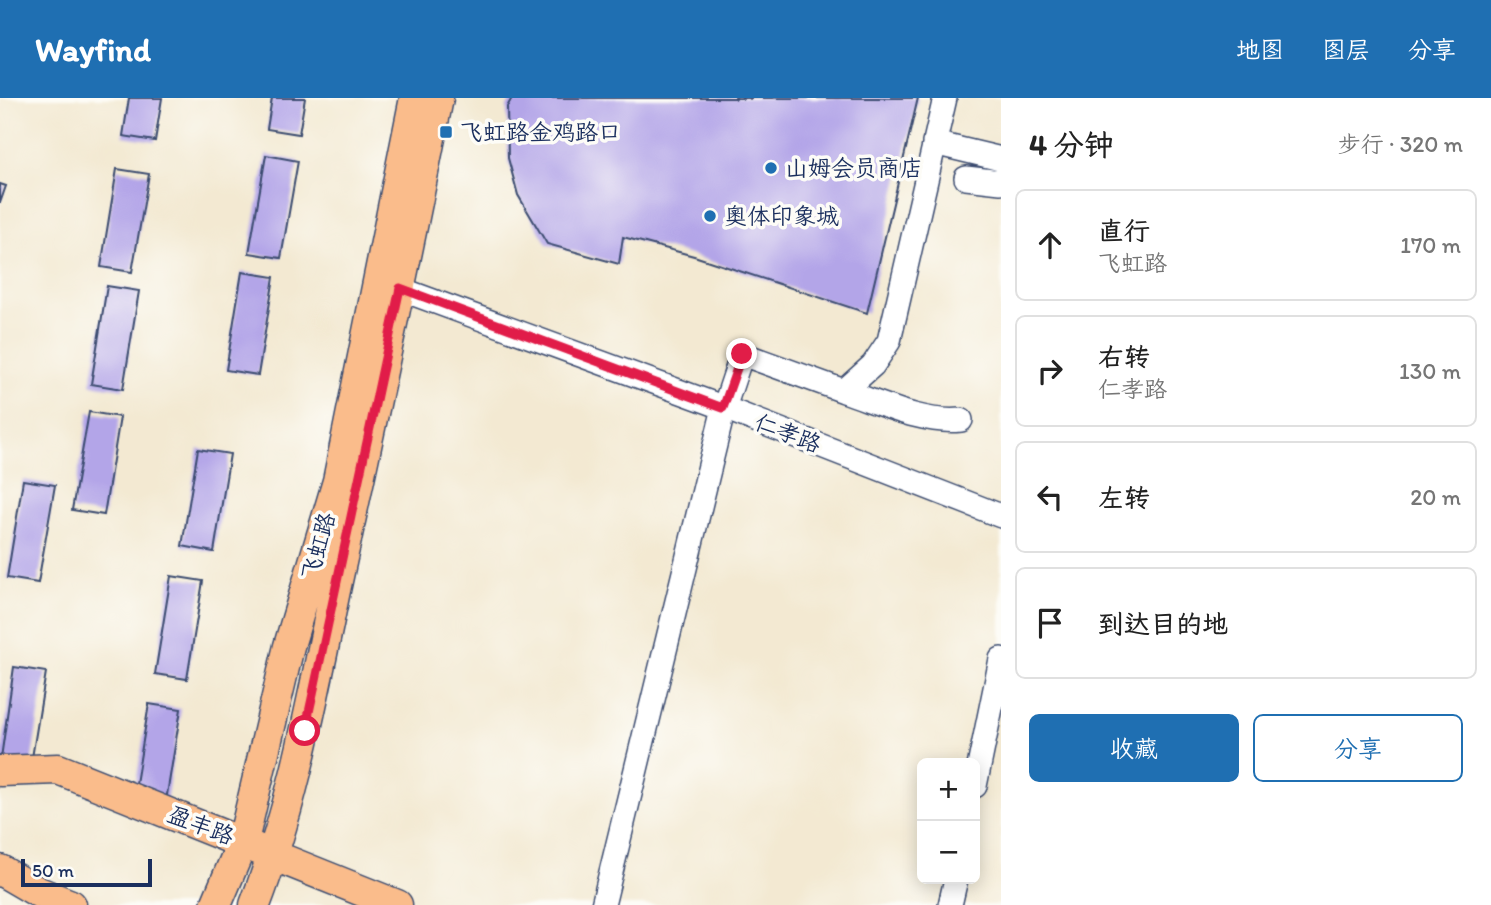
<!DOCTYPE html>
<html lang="zh">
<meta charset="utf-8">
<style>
:root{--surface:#fff;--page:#f6f6f6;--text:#222;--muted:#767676;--line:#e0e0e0;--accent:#1f6fb2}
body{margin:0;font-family:Itim,"LXGW WenKai TC",sans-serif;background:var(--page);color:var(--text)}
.controls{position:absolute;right:21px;bottom:21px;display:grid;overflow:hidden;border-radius:10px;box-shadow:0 4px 18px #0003}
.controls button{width:63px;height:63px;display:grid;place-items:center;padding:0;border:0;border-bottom:2px solid var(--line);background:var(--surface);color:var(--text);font:35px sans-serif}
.scale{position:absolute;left:21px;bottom:18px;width:131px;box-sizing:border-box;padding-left:7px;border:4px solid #1b2f5e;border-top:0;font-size:19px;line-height:24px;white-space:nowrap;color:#1b2f5e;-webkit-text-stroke:5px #fdfcf7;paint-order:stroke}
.stop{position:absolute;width:21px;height:21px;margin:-16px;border:5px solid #e11d48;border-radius:50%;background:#fff}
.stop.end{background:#e11d48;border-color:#fff;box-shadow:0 2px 7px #0008}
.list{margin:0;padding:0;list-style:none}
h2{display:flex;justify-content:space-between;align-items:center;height:91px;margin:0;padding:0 28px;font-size:30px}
h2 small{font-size:23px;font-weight:400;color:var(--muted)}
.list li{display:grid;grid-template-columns:46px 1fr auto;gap:21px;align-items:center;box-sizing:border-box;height:112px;margin:0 14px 14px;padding:0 14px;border:2px solid var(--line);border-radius:10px}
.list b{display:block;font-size:26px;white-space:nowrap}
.list p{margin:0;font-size:23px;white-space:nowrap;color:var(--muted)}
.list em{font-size:23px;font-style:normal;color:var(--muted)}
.actions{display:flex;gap:14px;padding:21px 28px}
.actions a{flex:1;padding:16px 0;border:2px solid var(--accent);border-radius:10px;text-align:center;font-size:24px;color:var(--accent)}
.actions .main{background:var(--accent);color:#fff}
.icon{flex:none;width:38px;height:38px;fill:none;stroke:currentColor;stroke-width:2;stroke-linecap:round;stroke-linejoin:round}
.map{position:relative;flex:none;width:1001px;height:807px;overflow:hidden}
header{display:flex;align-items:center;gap:42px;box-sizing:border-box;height:98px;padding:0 35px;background:var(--accent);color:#fff}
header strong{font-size:33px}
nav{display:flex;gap:38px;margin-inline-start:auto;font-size:24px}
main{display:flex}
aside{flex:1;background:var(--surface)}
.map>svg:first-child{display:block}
.building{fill:#b3a5e8}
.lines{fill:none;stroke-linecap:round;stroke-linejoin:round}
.minor-casing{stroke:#3b4b6f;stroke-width:26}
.major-casing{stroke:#3b4b6f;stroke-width:33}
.path{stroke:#3b4b6f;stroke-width:3.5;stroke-dasharray:2 5;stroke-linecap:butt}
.minor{stroke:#fff;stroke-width:23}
.major{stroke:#fabc8b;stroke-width:30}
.route{stroke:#e11d48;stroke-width:9}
.poi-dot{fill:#1f6fb2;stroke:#fdfcf7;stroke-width:2.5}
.labels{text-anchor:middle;stroke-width:7;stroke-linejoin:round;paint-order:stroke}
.poi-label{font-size:23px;fill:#1b2f5e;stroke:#fdfcf7;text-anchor:start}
.street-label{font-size:23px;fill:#1b2f5e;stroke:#fdfcf7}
</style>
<header>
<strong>Wayfind</strong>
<nav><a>地图</a><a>图层</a><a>分享</a></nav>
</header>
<main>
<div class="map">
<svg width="1001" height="807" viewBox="0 0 1001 807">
<rect width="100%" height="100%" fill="#fdfcf7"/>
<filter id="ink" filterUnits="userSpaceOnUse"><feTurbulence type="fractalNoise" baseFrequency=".0143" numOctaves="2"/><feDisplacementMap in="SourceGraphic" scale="14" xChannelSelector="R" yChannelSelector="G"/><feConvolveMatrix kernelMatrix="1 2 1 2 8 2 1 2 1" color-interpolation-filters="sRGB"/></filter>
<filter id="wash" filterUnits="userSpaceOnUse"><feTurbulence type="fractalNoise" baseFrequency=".00686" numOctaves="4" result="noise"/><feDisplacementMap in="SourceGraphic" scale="28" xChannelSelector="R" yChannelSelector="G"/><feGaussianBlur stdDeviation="1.57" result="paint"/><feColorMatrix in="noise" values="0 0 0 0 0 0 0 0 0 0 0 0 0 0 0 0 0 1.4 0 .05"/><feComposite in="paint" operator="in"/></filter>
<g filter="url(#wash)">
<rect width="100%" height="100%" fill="#f3e9d2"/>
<g id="blocks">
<!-- building -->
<path class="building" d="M129,0H162L155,43L123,38Z
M272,0H305L299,36L267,31Z
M512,0H918L867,215L694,158L623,139L619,166L547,146L518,97L508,60L507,9Z
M266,57L298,63L281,160L249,155Z
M117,71L149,76L132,174L101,169Z
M0,86L6,88L0,105Z
M242,174L274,179L258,277L226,272Z
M107,188L139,193L123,291L91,286Z
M89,314L120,319L104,417L72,412Z
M198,351L230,356L214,454L182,448Z
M23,382L55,387L38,485L7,480Z
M171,478L203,483L187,581L155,576Z
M14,569L46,574L30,672L0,667Z
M149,606L181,611L165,709L133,704Z"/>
</g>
</g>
<g filter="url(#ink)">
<use href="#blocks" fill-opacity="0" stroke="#3b4b6f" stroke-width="2"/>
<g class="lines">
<defs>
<path id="minor" d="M934,45L1001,61
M966,80L1001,84
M384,185L714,306L1001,418
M844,293C880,305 923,326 961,322
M975,688L1001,561
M603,807L724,310L742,256L844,293L873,267L889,243L945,0
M950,807L956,781"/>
<path id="major" d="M0,673L58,671L397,807
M0,772L36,793L71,807
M216,807L243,743L289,548L338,383L415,0
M255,807C295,703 314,592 337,483C372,322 406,161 438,0"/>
</defs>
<!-- minor casing -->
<use href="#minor" class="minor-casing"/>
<!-- major casing -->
<use href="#major" class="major-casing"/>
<!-- path -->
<path class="path" d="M735,0H754"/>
<!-- minor -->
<use href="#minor" class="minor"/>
<!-- major -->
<use href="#major" class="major"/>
</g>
</g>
<g class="lines" filter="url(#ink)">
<!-- route -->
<path class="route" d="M305,633L400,190L723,310L742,256"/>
</g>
<!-- markers -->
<g class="poi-dot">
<rect x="439" y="27" width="14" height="14" rx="3.5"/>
<circle cx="771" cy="70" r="7"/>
<circle cx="710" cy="118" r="7"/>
</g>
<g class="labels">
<!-- poi labels -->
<g class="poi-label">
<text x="460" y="42">飞虹路金鸡路口</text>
<text x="785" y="78">山姆会员商店</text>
<text x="724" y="126">奥体印象城</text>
</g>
<!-- street labels -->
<g class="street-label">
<text transform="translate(788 335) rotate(21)" y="8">仁孝路</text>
<text transform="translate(318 448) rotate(-74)" y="8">飞虹路</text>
<text transform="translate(201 727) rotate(21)" y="8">盈丰路</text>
</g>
</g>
</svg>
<div class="controls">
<button>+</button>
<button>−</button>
</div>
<div class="scale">50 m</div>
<div class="stop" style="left:305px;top:633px"></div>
<div class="stop end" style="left:742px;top:256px"></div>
</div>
<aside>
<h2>4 分钟<small>步行 · 320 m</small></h2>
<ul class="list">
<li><svg class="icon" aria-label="ahead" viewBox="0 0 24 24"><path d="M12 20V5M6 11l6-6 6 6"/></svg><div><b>直行</b><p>飞虹路</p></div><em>170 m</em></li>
<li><svg class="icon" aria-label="right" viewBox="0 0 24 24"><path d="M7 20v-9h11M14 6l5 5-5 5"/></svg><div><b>右转</b><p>仁孝路</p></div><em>130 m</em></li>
<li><svg class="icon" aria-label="left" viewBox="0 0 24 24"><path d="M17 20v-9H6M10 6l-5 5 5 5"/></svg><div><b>左转</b></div><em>20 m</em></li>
<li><svg class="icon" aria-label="arrive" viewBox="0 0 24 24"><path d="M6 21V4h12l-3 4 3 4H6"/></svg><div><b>到达目的地</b></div></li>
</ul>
<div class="actions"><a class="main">收藏</a><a>分享</a></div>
</aside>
</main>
